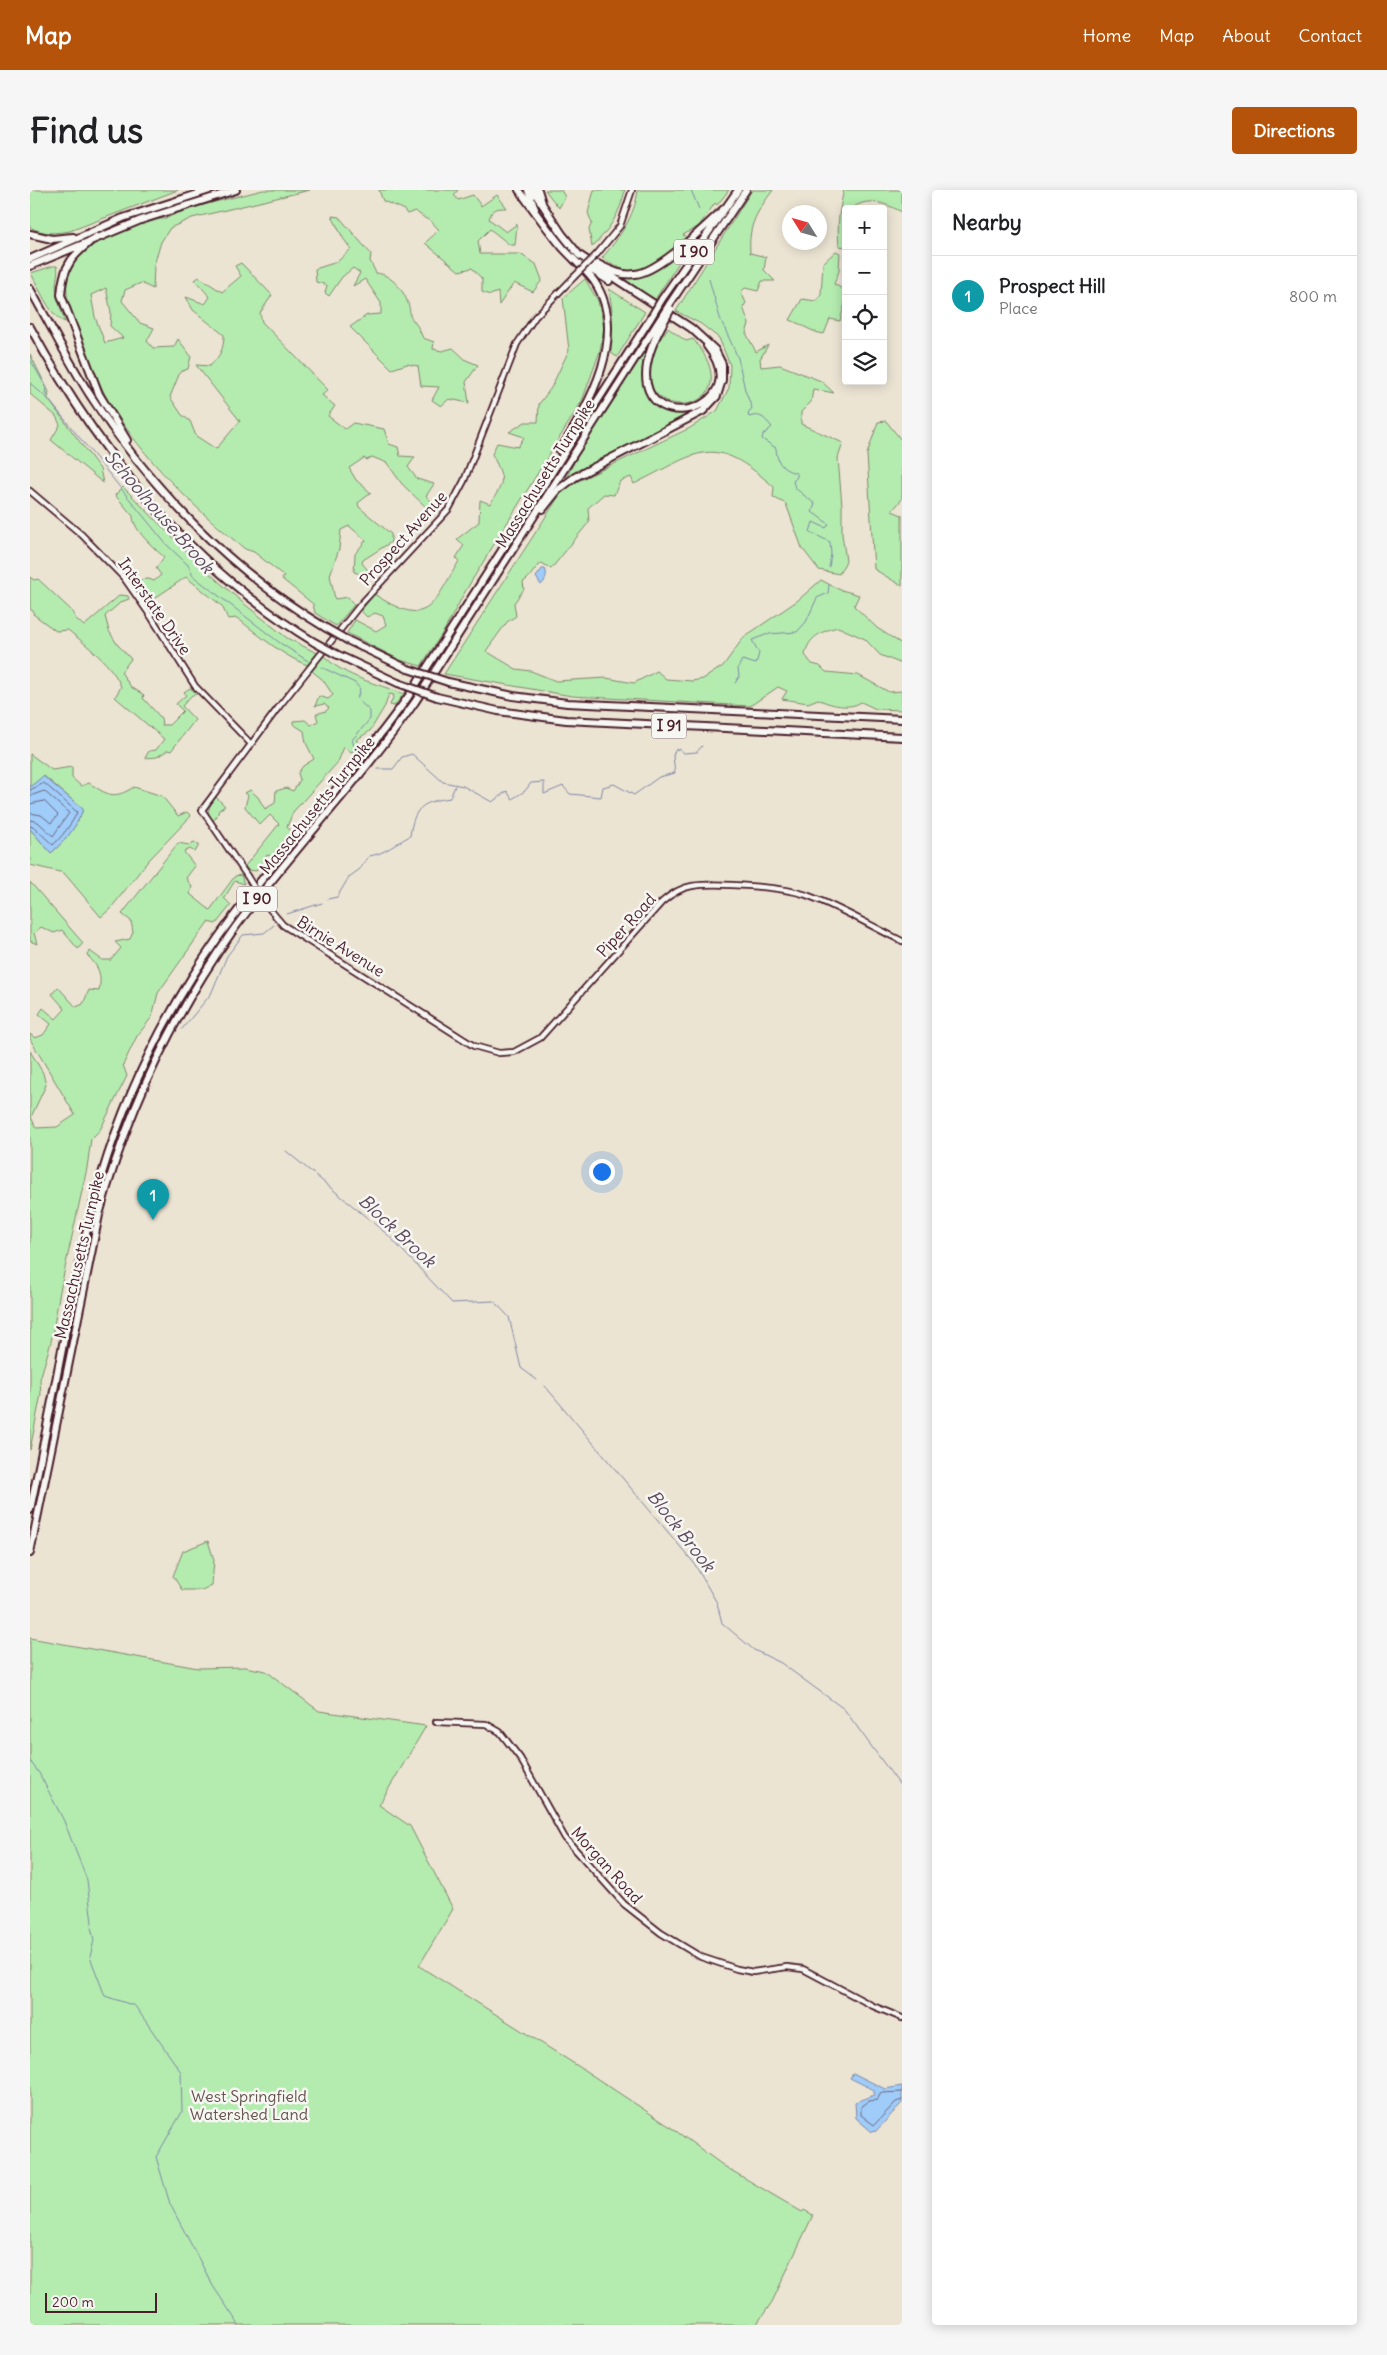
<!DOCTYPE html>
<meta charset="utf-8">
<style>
:root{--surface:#fff;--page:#f6f6f6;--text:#202124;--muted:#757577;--line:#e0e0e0;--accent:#b45309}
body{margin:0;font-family:Delius,sans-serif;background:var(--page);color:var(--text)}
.controls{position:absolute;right:15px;top:15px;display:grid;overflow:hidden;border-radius:5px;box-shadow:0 2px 12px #0003}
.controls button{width:45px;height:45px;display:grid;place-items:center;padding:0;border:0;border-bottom:1px solid var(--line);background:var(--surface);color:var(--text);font:25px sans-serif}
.compass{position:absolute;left:752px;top:15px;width:45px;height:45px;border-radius:50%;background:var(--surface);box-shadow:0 2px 12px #0003;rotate:307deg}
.scale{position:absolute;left:15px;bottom:12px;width:112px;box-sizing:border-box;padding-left:5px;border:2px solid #4a1f2b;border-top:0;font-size:14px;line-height:18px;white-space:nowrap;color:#4a1f2b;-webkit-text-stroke:4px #f6f6f2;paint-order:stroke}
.you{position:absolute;left:571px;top:981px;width:18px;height:18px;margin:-12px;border:4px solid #fff;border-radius:50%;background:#1a73e8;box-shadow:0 0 0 8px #1a73e833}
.badge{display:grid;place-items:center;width:32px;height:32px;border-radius:50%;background:var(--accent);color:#fff;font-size:16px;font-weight:700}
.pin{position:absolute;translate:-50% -41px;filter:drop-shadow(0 1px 2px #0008)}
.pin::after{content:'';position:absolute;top:26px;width:18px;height:15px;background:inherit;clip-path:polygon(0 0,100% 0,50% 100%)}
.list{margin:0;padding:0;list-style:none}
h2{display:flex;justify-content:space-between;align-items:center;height:65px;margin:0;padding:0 20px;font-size:21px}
h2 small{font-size:16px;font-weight:400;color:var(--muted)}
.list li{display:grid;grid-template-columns:32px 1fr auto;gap:15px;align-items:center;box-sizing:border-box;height:80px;padding:0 20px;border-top:1px solid var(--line)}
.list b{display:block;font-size:19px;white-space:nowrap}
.list p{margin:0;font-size:16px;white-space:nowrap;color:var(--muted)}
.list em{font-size:16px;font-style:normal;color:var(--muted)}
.icon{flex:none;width:28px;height:28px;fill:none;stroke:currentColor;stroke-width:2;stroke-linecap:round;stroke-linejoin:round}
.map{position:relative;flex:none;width:872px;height:2135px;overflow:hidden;border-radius:5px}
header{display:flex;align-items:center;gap:30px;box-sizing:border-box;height:70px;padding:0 25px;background:var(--accent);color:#fff}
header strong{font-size:24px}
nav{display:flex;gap:28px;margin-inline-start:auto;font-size:18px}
.intro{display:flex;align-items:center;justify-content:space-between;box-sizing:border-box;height:120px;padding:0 30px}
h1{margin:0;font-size:35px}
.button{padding:12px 22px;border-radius:5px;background:var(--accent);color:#fff;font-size:18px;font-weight:700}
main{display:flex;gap:30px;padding:0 30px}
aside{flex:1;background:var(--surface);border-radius:5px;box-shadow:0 2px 12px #0003}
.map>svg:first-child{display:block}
.green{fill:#b4ecaf;stroke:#7f866d;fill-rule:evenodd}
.water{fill:#9fccf9;stroke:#7d87a7}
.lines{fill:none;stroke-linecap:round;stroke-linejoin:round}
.shore{stroke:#6c647d;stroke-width:1}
.stream{stroke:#7d87a7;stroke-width:1}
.minor-casing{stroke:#4a1f2b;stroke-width:8}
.highway-casing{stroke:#4a1f2b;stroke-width:10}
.minor{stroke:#f6f6f2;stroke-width:4.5}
.highway{stroke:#f6f6f2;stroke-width:6}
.minor-bridge-casing{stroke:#4a1f2b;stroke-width:8;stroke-linecap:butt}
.highway-bridge-casing{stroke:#4a1f2b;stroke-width:10;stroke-linecap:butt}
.minor-bridge{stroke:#f6f6f2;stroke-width:4.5}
.highway-bridge{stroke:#f6f6f2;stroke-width:6}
.labels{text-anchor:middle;stroke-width:5;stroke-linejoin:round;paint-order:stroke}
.shield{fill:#f6f6f2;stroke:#7e6067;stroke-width:1}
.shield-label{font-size:15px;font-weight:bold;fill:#4a1f2b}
.street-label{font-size:16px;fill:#4a1f2b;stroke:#f6f6f2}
.park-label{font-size:16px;fill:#64524c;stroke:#f6f6f2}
.water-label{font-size:18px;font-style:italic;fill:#5f4a5e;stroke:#f6f6f2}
</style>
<header>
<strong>Map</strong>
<nav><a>Home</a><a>Map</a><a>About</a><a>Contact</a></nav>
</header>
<div class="intro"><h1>Find us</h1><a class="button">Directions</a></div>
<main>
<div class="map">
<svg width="872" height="2135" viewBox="0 0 872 2135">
<rect width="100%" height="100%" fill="#ece4d3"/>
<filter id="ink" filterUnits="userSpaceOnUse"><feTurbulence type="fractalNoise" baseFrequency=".02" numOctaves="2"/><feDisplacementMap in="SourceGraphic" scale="10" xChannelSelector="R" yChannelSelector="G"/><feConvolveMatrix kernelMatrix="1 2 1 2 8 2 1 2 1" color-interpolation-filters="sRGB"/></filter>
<g filter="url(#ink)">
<!-- green -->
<path class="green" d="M0,0H148L40,41C26,43 13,45 0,37Z
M233,0H280L162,28L140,38L131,52L124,75L123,99L111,93L95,100L92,111L110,133L124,138L117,151L123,158L144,157L148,149L161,166L158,179L150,182L140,207L152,225L160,231L166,246L186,259L210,231L166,175L180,176C190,166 194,159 194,145L163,120L156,107L175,114L180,107L165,90L169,87L192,102L211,86L205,76L211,73L242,105L230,123L232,132L298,200L292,205L305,216L298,226L315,239L323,233L354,239L359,254L368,257L370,266L385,267L378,277L387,289L404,294L396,306L405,315L400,321L372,294L357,273L342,267L337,270L334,268L319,278L326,290L341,303L328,313L329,317L361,344V352L333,370L332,373L345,389L324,382L325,364L336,350L319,336L311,340L309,359L300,385L305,409L318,407L324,415L306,436L285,423L283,414L252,389L254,386L224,362L215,359C163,317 114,270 79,212C68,193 60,170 52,150C40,122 26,91 49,64C64,47 103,37 125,29H135L153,20ZM76,98L81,122L80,136L93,148L75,153L65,127L61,105Z
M349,0H428L424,5L428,10L443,5L451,16L467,5L477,18C467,18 462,18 459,29L476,42L487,34L485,55H480L460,39L448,51L450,64H490L506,74L512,90L503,102L484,93L469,115L468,102L460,105L452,102V89L442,78L429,81L395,53L409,40L399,29H396L385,21L377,24L373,19L353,11Z
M515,0H531L535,7L529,18Z
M564,0H595C590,24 579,40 562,57L559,39L562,33L558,23Z
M608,0H699L687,15L685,13L669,36L653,45L657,47C642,59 621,81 601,81C591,80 580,72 572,68C589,48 605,26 608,0Z
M722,0H743C727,22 718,34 720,63L736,67L734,80L745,91H732L728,101L715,98L711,102L716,113L713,117L719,134L716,143L726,162L738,155L730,169L731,177L750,175L791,191L804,203L783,199L781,212L771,222V234L813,253L808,268L812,316V344L816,371L809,384L789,380L772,358L756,314L743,307L744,297C682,242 671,261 604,294L601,287L590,291L584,305L574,304L558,318L559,332L521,379L512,373C503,378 502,387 493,392L494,399L484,413L486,426L477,432L456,461L486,479L501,481L526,491L576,488L604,493L627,481L636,489L662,491L673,489L693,476L714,447L767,411L791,390L808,399L829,405L824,416L847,438L872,454V474L850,465L835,449L808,437C792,441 778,447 775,465L782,474L790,476L796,482L828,485L859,502L872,501V520L846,519L831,512C820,520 799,515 788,509L778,513L752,509L757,501L748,497L720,516L542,506L414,484L533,300L548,291L660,238L687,221L699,198L700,175L689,148L671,134L646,121Z
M814,0H872V22C860,16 843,8 830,14C824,16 823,19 816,19V57L809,56C807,37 809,19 814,0Z
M302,26L309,27L341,64L340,71L346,83C364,84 381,109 380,126L388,137L393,148L404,152L403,159L412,161L423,158L436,170L448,175L436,192L439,213L419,209L411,216L402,210L409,197L391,196L388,176L377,174L362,179L320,137L337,125L351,124V113L335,89L323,96L330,83L323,78L312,87L299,106L295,103L297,95L286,92L285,79L307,72L321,59L313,48Z
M651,60L655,63L624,111L586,87L587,85C618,89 628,78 651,60Z
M806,61L810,63L809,81L804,94L816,101V110L810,131L800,129L794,144C780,142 774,135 760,130L772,109L786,111L791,105L793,73Z
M23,76H27C29,82 26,89 26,96C27,109 31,120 35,132C20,127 8,96 1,83Z
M555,89L568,111L574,137L570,161L552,211L436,400L415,439L391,476L370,470L317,443L325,430L346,441L356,435L353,426L345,423L337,427L331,421L344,404C398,439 401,418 429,371L426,368L434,355L427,349L449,332L450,310L460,314C476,290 474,289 462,264L467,253L488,257L494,247L479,242L495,232H508L509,214L521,198L539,160L533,108Z
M579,99L615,122L587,167L581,163L582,120Z
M638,138L656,151L663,149C727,225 601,239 620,167C622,157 632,147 638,138Z
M623,148C616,162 611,177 614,193C621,224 656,230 678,212L672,219L535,290L549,263Z
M0,164L19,202L18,209L70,279L73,293L21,250L30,235L26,226L0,204Z
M856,231L872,251V309L862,321L872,325V396L844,379L837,264L848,232Z
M93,297L171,376L212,412L257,448L287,463L277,475C251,465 229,445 207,428L198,429L192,416L156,387L119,412L107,399L106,390L119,389L124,391L131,385L126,378L134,367C124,358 103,340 103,326L85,305Z
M0,387L4,390L8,389L41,420L46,429L54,436L90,405L98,406L99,409L91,412L75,426L79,441L87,454L101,469L91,482L101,497L114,505L113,508L131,528L132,535H139L153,521L146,514L156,505L154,502L160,498L167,504L162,505L152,516L165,530L141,561L138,560L127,567L115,568L119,561L126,560L134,549L85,507L91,497C84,476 55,454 38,440L26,441L3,424L4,422L0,419Z
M294,466C316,488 346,493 374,504L364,516L360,515L364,505L359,504L355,516L340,541L326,550L330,555L321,563L314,557L308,572L263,622L257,637L261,642L241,666L237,665L226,681L218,680L215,676L249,634L240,625L230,635L215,617L218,605L215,603L220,600L228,607L235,619L245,613L246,601L256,598L263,601L270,590L268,583L273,576L284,569L276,553L274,541L263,534V531L275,530L281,535L288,531L286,524L296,521L299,518L294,514L285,516L289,506L298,509L303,505L293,490L282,481Z
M0,564L22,580L42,577V588L51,596L59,593C78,605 83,610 104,597L132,606L148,626L157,622L161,626L118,671L81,718L71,727L34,683L0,675V639L21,663C35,651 47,637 53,619L14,586L0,597Z
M186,607L195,616L189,620L187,626L183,631C175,621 179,617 186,607Z
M164,652L169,655L165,662L160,659L154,662L165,676L156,688L162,697L160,704L180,720L205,686L211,685L214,694L205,691L194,708L201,715L186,734L178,732L128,803L122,827L107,846L93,875L97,886L70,940L61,949L57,978L30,1101L21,1152L10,1189L11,1204L0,1260V861L13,883L16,895L1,927L6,938L27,937L45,925L0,849V844L5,848L13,845L21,834L9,824L13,818L26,829L35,819L22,804L28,797L46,817L53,814L59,800L69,801C72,784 69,777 57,765L60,761L72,770H81L91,758L85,752L100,749L103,742L101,731L92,724L148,653L159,655Z
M0,692L53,753L48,759L32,740L24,743L11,737L4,743L7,754L0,751Z
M178,1351L184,1370L182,1395L172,1400H152L143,1386L153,1361Z
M0,1448L168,1478L215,1477L236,1481L289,1521L396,1536L349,1615L380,1636L423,1719L389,1776L551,1878L639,1936L694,1976L772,2022L774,2020L783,2025L742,2112L726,2135H0Z"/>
<!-- water -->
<path class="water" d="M512,379H515C518,384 515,392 511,395L506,387Z
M13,586L53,619C47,637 35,651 21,663L0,639V597Z
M823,1883L855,1899L872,1896V1913L846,1941L842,1942L826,1928L825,1912L844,1905V1900L820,1888Z"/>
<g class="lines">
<!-- shore -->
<path class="shore" d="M0,600L14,593L47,622C44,631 30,649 23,655L5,638L0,636
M0,606L14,601L39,623L23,646L8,632L0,630
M0,614L14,611L28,625L21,633L11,625L0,623
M872,1902L851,1903L847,1910L839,1911L831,1917V1925L844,1935L866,1912L872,1910"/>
<!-- stream -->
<path class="stream" d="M661,0L669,19
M679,89L690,128L708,168L715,200L722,218L718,223L719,227C731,223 734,228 742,237L733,245L732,249L746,258C747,273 752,280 767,283V287L763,291L765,298L785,314L782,322L799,334L796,338L783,332L780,342L800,352L801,364L799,377
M0,169L16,197L17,206
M0,193L19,210L136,354L158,375L163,386L250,453L278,471
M291,477L325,493L330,499L327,509L340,521V529L322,550L326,561
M705,493L709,487L708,478L712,470L726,474L729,463L722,450L738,444L767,442L776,432L787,408L798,403L799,395
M348,579H363L372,567L382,564L413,592L433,596L462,612L477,601L482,609L495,601L501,593L514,592V604L533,596L540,604L571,607L573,597L584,594L604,605L629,587L645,583L643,566L645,560L649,559L654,563L667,562L672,556
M298,709L307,707L319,687L330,679L339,666C355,664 366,653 380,646C384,617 392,612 420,608L425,596
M257,724L292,713
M152,839L181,804L197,766L213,745L234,743L244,735
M256,961L358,1045L422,1113L464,1111L479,1127L491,1178L507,1190
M515,1196L664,1373L687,1413L692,1433L724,1460L751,1473L814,1519L872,1598
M0,1571L9,1583L34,1631L57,1690L62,1733
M61,1737L64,1750L60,1767L75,1806L105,1816L151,1882L152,1922L126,1967L140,2014L183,2096L209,2135"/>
<defs>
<path id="minor" d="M567,64L590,36L602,0
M0,301L52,345L94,388L122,428L165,496L221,554
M217,686L172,620L251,514L330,415L419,319L434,291L487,154L505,127L544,87
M232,710L253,735L444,856L469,863L484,862L510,848L632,712C641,704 650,698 662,696C686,692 756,697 779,706C811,718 841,736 872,751
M406,1532L456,1534L470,1542L490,1568L535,1648L594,1714L631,1743L671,1767L707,1779L723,1782L757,1777L773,1779L843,1816L872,1828"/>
<path id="highway" d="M489,0C503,19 517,39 533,58C543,69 555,79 564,91C600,145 559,214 530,261
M498,0L505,19
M503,0L532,44L549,65L661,138L685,160L692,174V190L687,206L673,221L545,287L528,300L513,319
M508,0L512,13
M0,44L22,49L43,47
M66,47C43,65 33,74 31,105L69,204L97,250
M0,69L93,28L180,0
M568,74C580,80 591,86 605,84C630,82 677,34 697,16
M554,75L579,91
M0,76L111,30L206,0
M0,99C20,134 38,171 60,205C120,298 201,381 296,438
M632,109L708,0
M639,115L716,0
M632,135C565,259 736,230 677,156
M0,137C68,262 161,377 284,452
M317,450L378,479
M306,464L368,493
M418,492L483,506L537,513L872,529
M407,507L468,521L536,530L872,547
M0,1320C12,1263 23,1206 34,1149C45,1095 55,1040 71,987C92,917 123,849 162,787C224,687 310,603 378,507L620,129
M0,1363L69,1025C97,922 142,826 204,739C261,661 330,591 385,512L627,134"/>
</defs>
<!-- minor casing -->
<use href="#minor" class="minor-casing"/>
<!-- highway casing -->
<use href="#highway" class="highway-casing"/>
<!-- minor -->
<use href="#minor" class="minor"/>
<!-- highway -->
<use href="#highway" class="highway"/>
<defs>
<path id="minor-bridge" d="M544,87L567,64
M217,686L232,710"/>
<path id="highway-bridge" d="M620,129L632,109
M627,134L639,115
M632,135L641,119
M296,438L317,450
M284,452L306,464
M378,479L418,492
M368,493L407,507"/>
</defs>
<!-- minor-bridge casing -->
<use href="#minor-bridge" class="minor-bridge-casing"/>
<!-- highway-bridge casing -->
<use href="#highway-bridge" class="highway-bridge-casing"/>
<!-- minor-bridge -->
<use href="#minor-bridge" class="minor-bridge"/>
<!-- highway-bridge -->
<use href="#highway-bridge" class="highway-bridge"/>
</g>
</g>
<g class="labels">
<!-- shield labels -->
<g class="shield">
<rect x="644" y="49.5" width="40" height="25" rx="4"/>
<rect x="621.5" y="523.5" width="35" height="25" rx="4"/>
<rect x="207" y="696.5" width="40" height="25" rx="4"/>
</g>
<g class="shield-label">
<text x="664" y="67">I 90</text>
<text x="639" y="541">I 91</text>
<text x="227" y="714">I 90</text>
</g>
<!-- street labels -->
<g class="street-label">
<text transform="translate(515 283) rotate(-58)" y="6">Massachusetts Turnpike</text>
<text transform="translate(373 348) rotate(-48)" y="6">Prospect Avenue</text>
<text transform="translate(125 416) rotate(55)" y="6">Interstate Drive</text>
<text transform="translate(287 615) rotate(-51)" y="6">Massachusetts Turnpike</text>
<text transform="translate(596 735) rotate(-48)" y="6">Piper Road</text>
<text transform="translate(311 756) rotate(32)" y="6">Birnie Avenue</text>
<text transform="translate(49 1065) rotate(-77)" y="6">Massachusetts Turnpike</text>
<text transform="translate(577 1675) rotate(48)" y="6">Morgan Road</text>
</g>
<!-- park labels -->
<g class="park-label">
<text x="219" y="1912">West Springfield<tspan x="219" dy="18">Watershed Land</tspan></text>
</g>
<!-- water labels -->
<g class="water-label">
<text transform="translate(129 322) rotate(49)" y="6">Schoolhouse Brook</text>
<text transform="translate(367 1041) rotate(43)" y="6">Block Brook</text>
<text transform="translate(651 1341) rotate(52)" y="6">Block Brook</text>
</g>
</g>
</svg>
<div class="controls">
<button>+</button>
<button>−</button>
<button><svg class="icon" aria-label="locate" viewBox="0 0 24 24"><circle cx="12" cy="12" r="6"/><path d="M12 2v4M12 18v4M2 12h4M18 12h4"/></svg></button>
<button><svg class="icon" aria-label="layers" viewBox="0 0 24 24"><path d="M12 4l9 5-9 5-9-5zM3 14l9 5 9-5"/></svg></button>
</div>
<svg class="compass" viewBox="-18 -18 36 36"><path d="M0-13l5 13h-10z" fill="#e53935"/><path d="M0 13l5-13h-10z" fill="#757577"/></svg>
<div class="scale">200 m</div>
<div class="you"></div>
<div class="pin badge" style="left:123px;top:1030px;background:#0f9aa8">1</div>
</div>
<aside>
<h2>Nearby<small></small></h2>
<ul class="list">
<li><span class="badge" style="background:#0f9aa8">1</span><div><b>Prospect Hill</b><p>Place</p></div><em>800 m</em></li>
</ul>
</aside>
</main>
